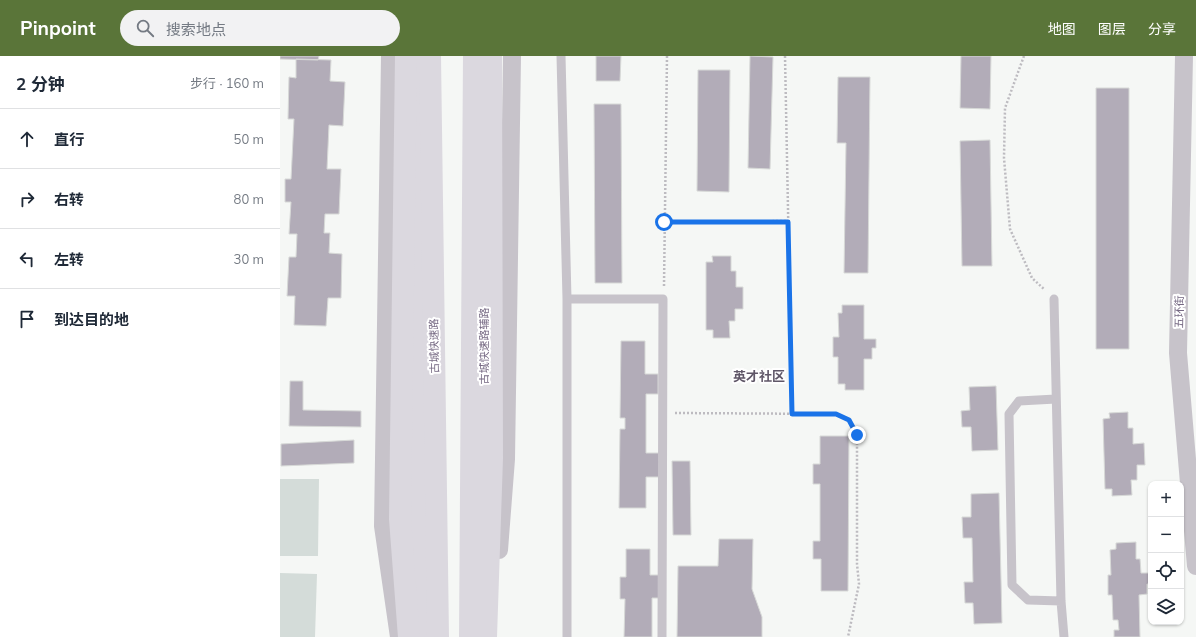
<!DOCTYPE html>
<html lang="zh">
<meta charset="utf-8">
<style>
:root{--surface:#fff;--page:#f2f2f3;--text:#1f2937;--muted:#747a83;--line:#e0e1e3;--accent:#5a7539}
body{margin:0;font-family:Mulish,"Noto Sans SC",sans-serif;background:var(--page);color:var(--text)}
.controls{position:absolute;right:12px;bottom:12px;display:grid;overflow:hidden;border-radius:8px;box-shadow:0 1px 3px #0004}
.controls button{width:36px;height:36px;display:grid;place-items:center;padding:0;border:0;border-bottom:1px solid var(--line);background:var(--surface);color:var(--text);font:20px sans-serif}
.stop{position:absolute;width:12px;height:12px;margin:-9px;border:3px solid #1a73e8;border-radius:50%;background:#fff}
.stop.end{background:#1a73e8;border-color:#fff;box-shadow:0 1px 4px #0008}
.list{margin:0;padding:0;list-style:none}
h2{display:flex;justify-content:space-between;align-items:center;height:52px;margin:0;padding:0 16px;font-size:17px}
h2 small{font-size:13px;font-weight:400;color:var(--muted)}
.list li{display:grid;grid-template-columns:26px 1fr auto;gap:12px;align-items:center;box-sizing:border-box;height:60px;padding:0 16px;border-top:1px solid var(--line)}
.list b{display:block;font-size:15px;white-space:nowrap}
.list em{font-size:13px;font-style:normal;color:var(--muted)}
.icon{flex:none;width:22px;height:22px;fill:none;stroke:currentColor;stroke-width:2;stroke-linecap:round;stroke-linejoin:round}
.map{position:relative;flex:none;width:916px;height:581px;overflow:hidden}
header{display:flex;align-items:center;gap:24px;box-sizing:border-box;height:56px;padding:0 20px;background:var(--accent);color:#fff}
header strong{font-size:19px}
nav{display:flex;gap:22px;margin-inline-start:auto;font-size:14px}
.search{width:280px;height:36px;background:var(--page);display:flex;align-items:center;gap:10px;box-sizing:border-box;padding:0 14px;border-radius:22px;color:var(--muted);font-size:15px}
main{display:flex}
aside{flex:1;background:var(--surface)}
.map>svg:first-child{display:block}
.green{fill:#d4dcd9}
.building{fill:#b2acb8;stroke:#d7d9d7}
.lines{fill:none;stroke-linecap:round;stroke-linejoin:round}
.path{stroke:#bdbbc0;stroke-width:2.5;stroke-dasharray:2 2;stroke-linecap:butt}
.service{stroke:#c7c3ca;stroke-width:9}
.minor{stroke:#c7c3ca;stroke-width:18}
.primary{stroke:#dbd8df;stroke-width:22}
.trunk{stroke:#dbd8df;stroke-width:22}
.route{stroke:#1a73e8;stroke-width:5}
.labels{text-anchor:middle;stroke-width:4;stroke-linejoin:round;paint-order:stroke}
.street-label{font-size:11px;fill:#766983;stroke:#fff}
.quarter-label{font-size:13px;font-weight:bold;fill:#605768;stroke:#fff}
</style>
<header>
<strong>Pinpoint</strong>
<div class="search"><svg class="icon" aria-label="search" viewBox="0 0 24 24"><circle cx="10" cy="10" r="6"/><path d="M15 15l6 6"/></svg>搜索地点</div>
<nav><a>地图</a><a>图层</a><a>分享</a></nav>
</header>
<main>
<aside>
<h2>2 分钟<small>步行 · 160 m</small></h2>
<ul class="list">
<li><svg class="icon" aria-label="ahead" viewBox="0 0 24 24"><path d="M12 20V5M6 11l6-6 6 6"/></svg><div><b>直行</b></div><em>50 m</em></li>
<li><svg class="icon" aria-label="right" viewBox="0 0 24 24"><path d="M7 20v-9h11M14 6l5 5-5 5"/></svg><div><b>右转</b></div><em>80 m</em></li>
<li><svg class="icon" aria-label="left" viewBox="0 0 24 24"><path d="M17 20v-9H6M10 6l-5 5 5 5"/></svg><div><b>左转</b></div><em>30 m</em></li>
<li><svg class="icon" aria-label="arrive" viewBox="0 0 24 24"><path d="M6 21V4h12l-3 4 3 4H6"/></svg><div><b>到达目的地</b></div></li>
</ul>
</aside>
<div class="map">
<svg width="916" height="581" viewBox="0 0 916 581">
<rect width="100%" height="100%" fill="#f5f7f5"/>
<!-- green -->
<path class="green" d="M0,423H39L38,500H0Z
M0,517L37,518L35,581H0Z"/>
<!-- building -->
<path class="building" d="M0,0H39L38,4L0,3Z
M316,0H341L340,25H316Z
M470,0L493,1L490,113L468,112Z
M681,0H711L710,53L680,52Z
M16,3L51,4L50,25L65,26L63,70L49,69L47,113H61L59,158H45L44,177H50L49,197L62,198L61,242H48L46,270L14,269L15,240H7L9,201H16L17,178H9L11,146H5V123H11L14,63H8L9,21L16,22Z
M418,14H450L449,136L417,135Z
M558,21H590L588,217H564L566,87H557Z
M816,32H849V293H816Z
M314,48H341L342,227H315Z
M710,84L712,210H682L680,85Z
M432,200H451V215H456V231H463V253H455V265H449L450,282H433V274H426V206H433Z
M562,249H584V283H596V292H592V303H584V334H565V328H558V301H553V281H559L558,257H562Z
M341,285H365V318H378V338H366V397H379V421H366V452H339L340,373H345V362H340Z
M10,325H23V354L81,355V371L9,370Z
M716,330L718,394L692,395L691,371H682L681,355L690,354L689,331Z
M848,356V372H853V388L864,387L865,409H857V424H851L852,439L832,440V433H825L823,363L830,362L829,357Z
M540,380H569L568,535H541V503H533V485H540V428H533V408H540Z
M74,384V407L1,410V388Z
M392,405H410L411,479H393Z
M719,437L722,567L694,568L693,547H685L684,526H693L692,482H683L682,461H691V438Z
M439,483H473L472,533L482,561V581H397L398,510H438Z
M856,486V503H860L861,517H871V528H867V538L859,539L860,581H834V574H839L838,564H833L832,539H828V519H831L830,494L836,493V487Z
M346,493H370V519H379V542H372V581H344L345,543H340V521H346Z"/>
<g class="lines">
<!-- path -->
<path class="path" d="M505,0L512,357
M744,0L725,52L724,102L730,173L752,222L765,234
M384,166L508,165
M384,230L387,0
M395,357L556,358L569,364L577,379V508L579,528L568,581"/>
<!-- service -->
<path class="service" d="M281,0L287,243V581
M287,243H383L382,581
M774,243L781,545L784,581
M776,343L739,345L729,358L732,529L748,544L781,545"/>
<!-- minor -->
<path class="minor" d="M110,0L103,470L119,581
M904,0L898,297L916,510
M219,494L226,403L232,0"/>
<!-- primary -->
<path class="primary" d="M139,0L140,581"/>
<!-- trunk -->
<path class="trunk" d="M126,0L120,463L129,581
M150,0L158,581
M190,581L194,0
M206,581L212,402L211,0"/>
</g>
<g class="lines">
<!-- route -->
<path class="route" d="M384,166H508L512,358H556L569,364L577,379"/>
</g>
<g class="labels">
<!-- street labels -->
<g class="street-label">
<text transform="translate(899 256) rotate(-89)" y="4">五环街</text>
<text transform="translate(154 290) rotate(-91)" y="4">古城快速路</text>
<text transform="translate(204 290) rotate(-90)" y="4">古城快速路辅路</text>
</g>
<!-- quarter labels -->
<g class="quarter-label">
<text x="479" y="325">英才社区</text>
</g>
</g>
</svg>
<div class="controls">
<button>+</button>
<button>−</button>
<button><svg class="icon" aria-label="locate" viewBox="0 0 24 24"><circle cx="12" cy="12" r="6"/><path d="M12 2v4M12 18v4M2 12h4M18 12h4"/></svg></button>
<button><svg class="icon" aria-label="layers" viewBox="0 0 24 24"><path d="M12 4l9 5-9 5-9-5zM3 14l9 5 9-5"/></svg></button>
</div>
<div class="stop" style="left:384px;top:166px"></div>
<div class="stop end" style="left:577px;top:379px"></div>
</div>
</main>
